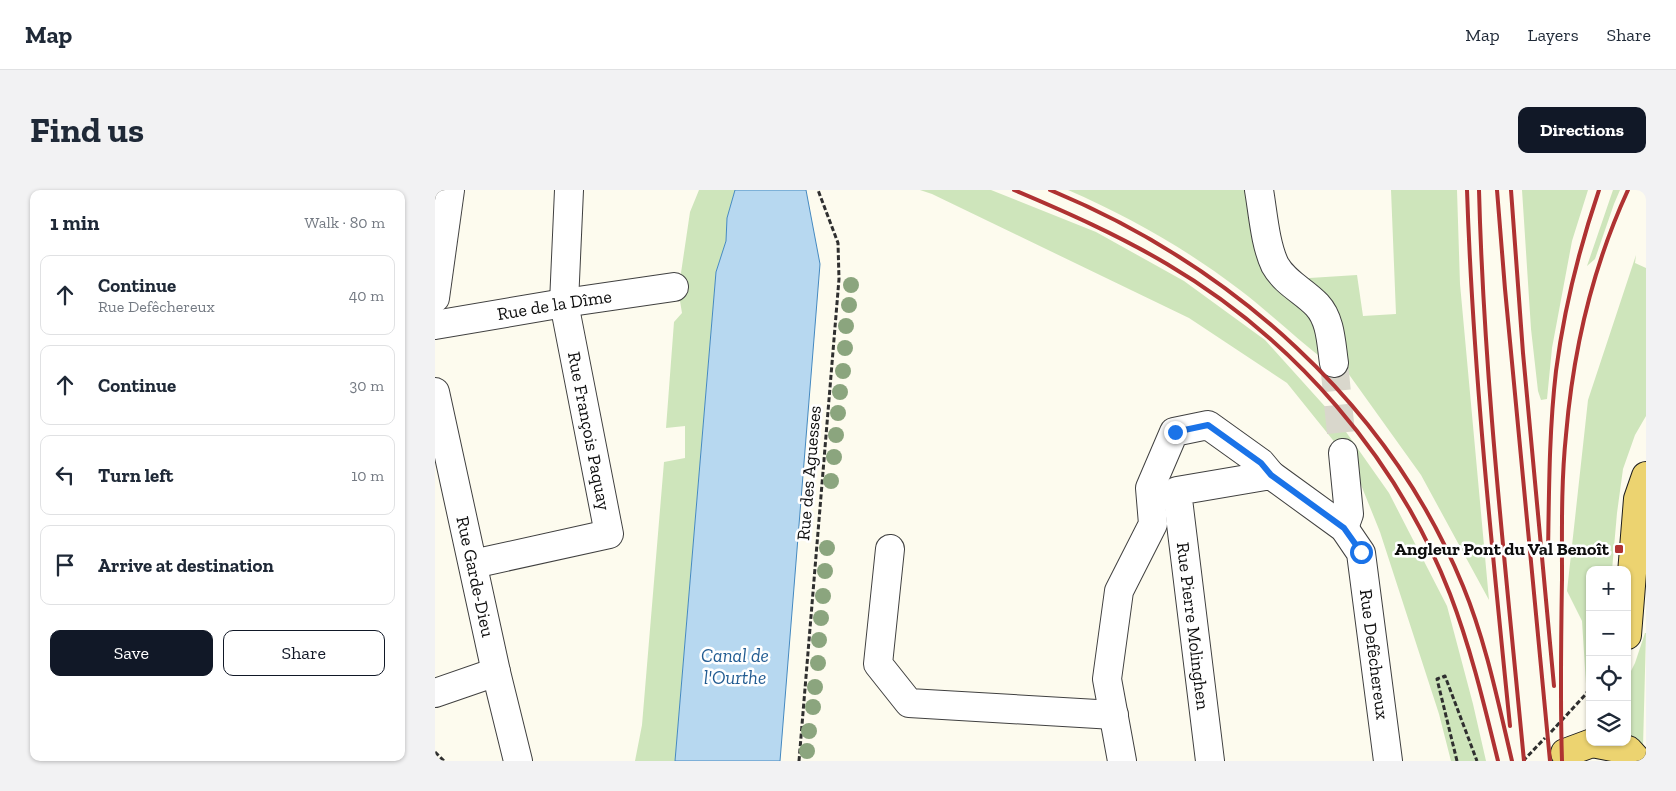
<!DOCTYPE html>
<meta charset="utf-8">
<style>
:root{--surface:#fff;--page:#f2f2f3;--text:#1f2937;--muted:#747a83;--line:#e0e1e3;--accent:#111827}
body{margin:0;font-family:"Zilla Slab",serif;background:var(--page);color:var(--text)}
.controls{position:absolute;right:15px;bottom:15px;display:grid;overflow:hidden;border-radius:10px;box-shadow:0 1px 4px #0004}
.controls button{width:45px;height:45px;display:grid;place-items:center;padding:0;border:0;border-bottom:1px solid var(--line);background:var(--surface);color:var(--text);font:25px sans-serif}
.stop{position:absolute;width:15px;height:15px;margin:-11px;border:4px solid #1a73e8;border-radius:50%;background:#fff}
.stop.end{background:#1a73e8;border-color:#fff;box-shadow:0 1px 5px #0008}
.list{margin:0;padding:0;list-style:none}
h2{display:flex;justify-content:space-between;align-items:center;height:65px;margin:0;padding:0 20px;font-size:21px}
h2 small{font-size:16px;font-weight:400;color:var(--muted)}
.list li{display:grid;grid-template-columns:32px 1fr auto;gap:15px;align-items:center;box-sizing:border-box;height:80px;margin:0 10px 10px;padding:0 10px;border:1px solid var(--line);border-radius:10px}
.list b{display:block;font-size:19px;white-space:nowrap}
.list p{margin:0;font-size:16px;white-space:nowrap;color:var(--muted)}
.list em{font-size:16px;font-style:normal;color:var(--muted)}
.actions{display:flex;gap:10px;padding:15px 20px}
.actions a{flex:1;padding:11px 0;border:1px solid var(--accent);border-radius:10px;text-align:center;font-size:18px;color:var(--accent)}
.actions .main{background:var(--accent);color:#fff}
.icon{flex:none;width:28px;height:28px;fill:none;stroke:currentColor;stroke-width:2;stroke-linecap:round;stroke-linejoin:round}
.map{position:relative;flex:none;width:1211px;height:571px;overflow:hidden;border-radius:10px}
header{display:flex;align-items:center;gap:30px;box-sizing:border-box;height:70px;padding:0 25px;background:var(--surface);border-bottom:1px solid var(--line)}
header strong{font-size:24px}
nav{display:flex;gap:28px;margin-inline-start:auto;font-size:18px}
.intro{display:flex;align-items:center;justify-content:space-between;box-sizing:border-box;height:120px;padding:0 30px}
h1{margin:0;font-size:35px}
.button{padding:12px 22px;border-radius:10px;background:var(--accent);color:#fff;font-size:18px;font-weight:700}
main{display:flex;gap:30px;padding:0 30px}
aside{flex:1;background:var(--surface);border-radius:10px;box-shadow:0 1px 4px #0004}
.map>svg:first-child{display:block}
.green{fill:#cee5bb}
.water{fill:#b7d8f0;stroke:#4589c0}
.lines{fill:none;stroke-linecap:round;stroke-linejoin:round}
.minor-tunnel{stroke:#d9d7cc;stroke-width:28;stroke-dasharray:28 14;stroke-linecap:butt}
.minor-casing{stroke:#404040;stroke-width:30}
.major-casing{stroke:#1e1e1e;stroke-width:30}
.path{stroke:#2f2f2f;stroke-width:3;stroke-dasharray:5 2.5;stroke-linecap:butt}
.minor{stroke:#fff;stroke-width:28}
.major{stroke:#ecd370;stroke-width:28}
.rail{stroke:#af3232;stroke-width:4}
.tree{fill:#8ba57e}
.route{stroke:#1a73e8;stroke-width:6}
.poi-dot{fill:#af3232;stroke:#fff;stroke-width:2}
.labels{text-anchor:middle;stroke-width:5;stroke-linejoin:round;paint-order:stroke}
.street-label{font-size:18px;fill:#0d0d0d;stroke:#fff}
.poi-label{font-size:18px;font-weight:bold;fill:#0d0d0d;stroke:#fff;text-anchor:end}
.water-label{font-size:19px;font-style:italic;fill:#225c92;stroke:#fff}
</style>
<header>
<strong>Map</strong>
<nav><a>Map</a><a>Layers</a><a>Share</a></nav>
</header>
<div class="intro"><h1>Find us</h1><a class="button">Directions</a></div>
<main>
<aside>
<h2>1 min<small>Walk · 80 m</small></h2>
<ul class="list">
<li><svg class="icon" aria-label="ahead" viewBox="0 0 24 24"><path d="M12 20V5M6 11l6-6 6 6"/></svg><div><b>Continue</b><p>Rue Defêchereux</p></div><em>40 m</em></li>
<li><svg class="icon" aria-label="ahead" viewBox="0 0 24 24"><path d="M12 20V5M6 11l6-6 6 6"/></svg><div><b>Continue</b></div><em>30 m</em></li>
<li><svg class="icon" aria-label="left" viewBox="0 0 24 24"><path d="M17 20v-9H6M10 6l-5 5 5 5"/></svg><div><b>Turn left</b></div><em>10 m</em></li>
<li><svg class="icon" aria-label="arrive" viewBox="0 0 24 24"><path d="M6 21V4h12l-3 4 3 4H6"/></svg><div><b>Arrive at destination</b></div></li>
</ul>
<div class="actions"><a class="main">Save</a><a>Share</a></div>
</aside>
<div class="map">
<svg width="1211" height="571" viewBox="0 0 1211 571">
<rect width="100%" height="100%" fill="#fdfbee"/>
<!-- green -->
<path class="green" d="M264,0H300L292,28L291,51L281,82L240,571H200L207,535L229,272L250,268V236L231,238L239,132L247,123L245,111L246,83L255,22Z
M485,0H556L661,42L749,91L830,150L904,232L954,303L1012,416L1038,514L1051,571H1016L1004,524L945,342L918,275L852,193L754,128L497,4Z
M633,0H816L843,90L922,85L928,126L961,124L956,0H1022L1025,94L1054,410L986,285L905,172L893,173C863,150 835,123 805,100C753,60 693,26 633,0Z
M1087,0H1153L1137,51L1117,158L1112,209L1106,210L1103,201L1096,139Z
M1178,0H1185L1179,14L1160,69L1152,76Z
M1201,65L1200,73L1211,78V226L1200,245L1188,279L1182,323L1177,380H1155V489L1151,494L1147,431L1132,401L1153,210Z
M1210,443H1211L1208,557L1192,547V489L1200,473Z"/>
<!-- water -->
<path class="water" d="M300,0H371L385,74L345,571H240L281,82L291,51L292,28Z"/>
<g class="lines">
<!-- minor-tunnel -->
<path class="minor-tunnel" d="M899,173L908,263"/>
<defs>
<g id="minor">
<path d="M824,0C828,23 830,54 840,75C850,93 869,101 882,115C896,130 896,153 899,173"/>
<path d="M0,108L15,0"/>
<path id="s1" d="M0,135L129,113L239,97"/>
<path id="s2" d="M0,202L61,482L83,571"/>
<path d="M908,263L914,324L909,338"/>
<path d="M455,359L443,474L474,513L679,525"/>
<path d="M38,374L174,344L129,113L134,0"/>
<path d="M0,503L61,482"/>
<path d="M687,571L672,489L684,401L718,334L715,298L739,242L773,235L826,273L836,285"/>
<path id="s3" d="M775,571L742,301L836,285L909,338L926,363L953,571"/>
</g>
<path id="major" d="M1192,445L1203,309L1211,286
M1130,563L1157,553L1193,560L1203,571"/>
</defs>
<!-- minor casing -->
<use href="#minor" class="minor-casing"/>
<!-- major casing -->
<use href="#major" class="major-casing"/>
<!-- path -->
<path class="path" d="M1116,542L1150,505L1155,498
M0,562L9,571
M364,571L404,89L403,53L383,0
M1022,571L1002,489L1010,486L1042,571
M1088,571L1110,548"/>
<!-- minor -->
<use href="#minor" class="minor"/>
<!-- major -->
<use href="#major" class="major"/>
<!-- rail -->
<path class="rail" d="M579,0C631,22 683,45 732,74C858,148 962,267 1015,404C1036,459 1049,514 1063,571
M615,0C796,75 953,213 1028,396C1051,452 1063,512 1077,571
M1032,0C1038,179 1057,358 1075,536
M1044,0C1049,191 1071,381 1089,571
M1062,0L1070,99L1115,571
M1076,0L1088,163L1119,496
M1113,364C1114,303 1114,241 1121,181C1129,119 1144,59 1164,0
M1127,571C1125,510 1126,450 1127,389C1127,341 1126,293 1131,245C1138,162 1158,76 1193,0"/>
</g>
<!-- trees -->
<g class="tree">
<circle cx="416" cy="95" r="8"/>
<circle cx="414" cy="115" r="8"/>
<circle cx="411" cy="136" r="8"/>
<circle cx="410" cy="158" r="8"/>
<circle cx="408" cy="181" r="8"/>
<circle cx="405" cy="202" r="8"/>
<circle cx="403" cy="223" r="8"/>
<circle cx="401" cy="245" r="8"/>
<circle cx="399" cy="267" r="8"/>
<circle cx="396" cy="291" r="8"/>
<circle cx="392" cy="358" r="8"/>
<circle cx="390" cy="381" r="8"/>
<circle cx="388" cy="406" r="8"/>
<circle cx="386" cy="428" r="8"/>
<circle cx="384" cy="450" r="8"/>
<circle cx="383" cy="473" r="8"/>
<circle cx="380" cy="497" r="8"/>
<circle cx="378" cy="517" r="8"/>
<circle cx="374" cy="541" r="8"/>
<circle cx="372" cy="561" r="8"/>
</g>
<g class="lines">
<!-- route -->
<path class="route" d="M740,242L773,235L826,273L836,285L909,338L926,362"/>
</g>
<!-- markers -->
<rect class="poi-dot" x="1179" y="354" width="10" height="10" rx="2.5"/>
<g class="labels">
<!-- street labels -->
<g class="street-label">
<text dy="6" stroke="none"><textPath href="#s1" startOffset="121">Rue de la Dîme</textPath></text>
<text transform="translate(154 241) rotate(79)" y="6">Rue François Paquay</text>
<text transform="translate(374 283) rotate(-85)" y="6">Rue des Aguesses</text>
<text dy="6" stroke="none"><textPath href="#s2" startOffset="189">Rue Garde-Dieu</textPath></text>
<text transform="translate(758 436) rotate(83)" y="6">Rue Pierre Molinghen</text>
<text dy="6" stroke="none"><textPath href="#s3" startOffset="590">Rue Defêchereux</textPath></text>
</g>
<!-- poi labels -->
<g class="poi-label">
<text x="1174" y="365">Angleur Pont du Val Benoît</text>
</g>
<!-- water labels -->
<g class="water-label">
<text x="300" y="472">Canal de<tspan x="300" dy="22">l'Ourthe</tspan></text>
</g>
</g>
</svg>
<div class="controls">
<button>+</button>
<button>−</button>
<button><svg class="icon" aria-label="locate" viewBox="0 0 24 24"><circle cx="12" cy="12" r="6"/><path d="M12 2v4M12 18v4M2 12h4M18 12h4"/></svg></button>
<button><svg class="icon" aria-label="layers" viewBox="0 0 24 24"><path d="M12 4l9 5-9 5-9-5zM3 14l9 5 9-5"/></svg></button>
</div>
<div class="stop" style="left:926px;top:362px"></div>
<div class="stop end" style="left:740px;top:242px"></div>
</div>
</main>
